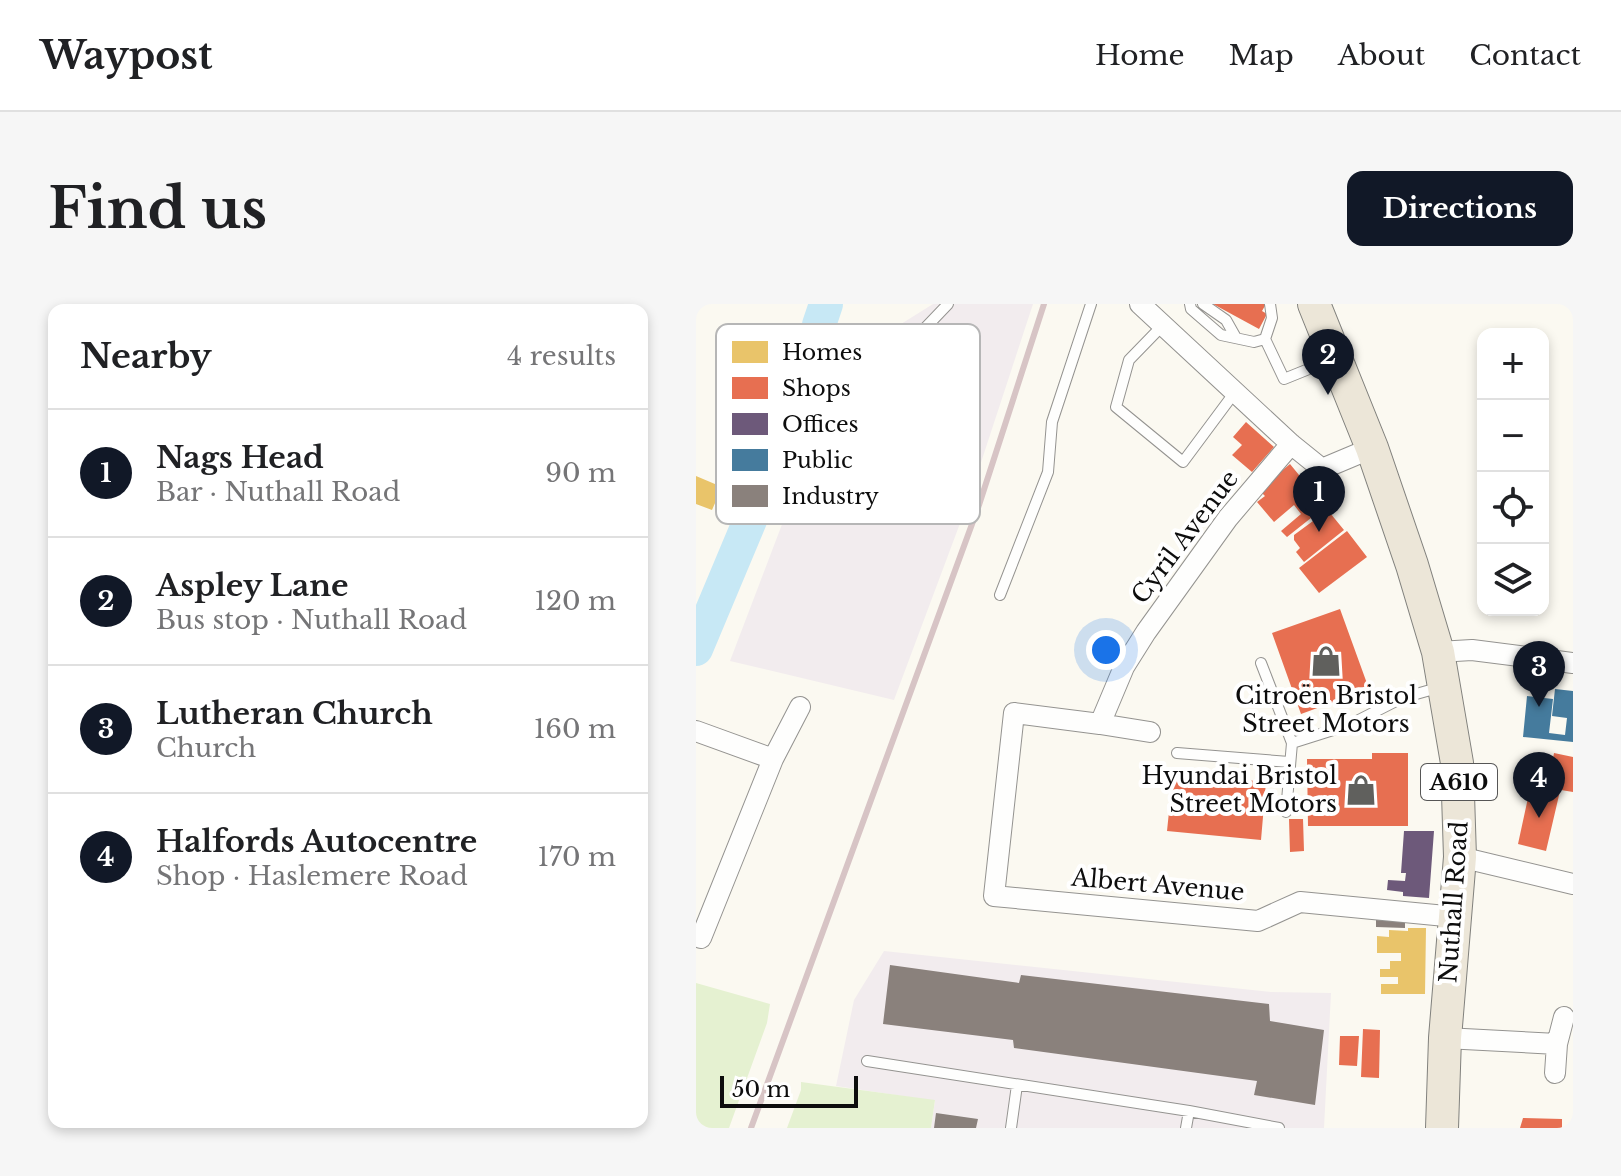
<!DOCTYPE html>
<meta charset="utf-8">
<style>
:root{--surface:#fff;--page:#f6f6f6;--text:#202124;--muted:#757577;--line:#e0e0e0;--accent:#111827}
body{margin:0;font-family:"Libre Baskerville",serif;background:var(--page);color:var(--text)}
.controls{position:absolute;right:24px;top:24px;display:grid;overflow:hidden;border-radius:16px;box-shadow:0 4px 12px #0003}
.controls button{width:72px;height:72px;display:grid;place-items:center;padding:0;border:0;border-bottom:2px solid var(--line);background:var(--surface);color:var(--text);font:40px sans-serif}
.scale{position:absolute;left:24px;bottom:20px;width:138px;box-sizing:border-box;padding-left:8px;border:4px solid #0d0d0d;border-top:0;font-size:22px;line-height:28px;white-space:nowrap;color:#0d0d0d;-webkit-text-stroke:6px #fff;paint-order:stroke}
.you{position:absolute;left:410px;top:346px;width:28px;height:28px;margin:-20px;border:6px solid #fff;border-radius:50%;background:#1a73e8;box-shadow:0 0 0 12px #1a73e833}
.badge{display:grid;place-items:center;width:52px;height:52px;border-radius:50%;background:var(--accent);color:#fff;font-size:26px;font-weight:700}
.pin{position:absolute;translate:-50% -66px;filter:drop-shadow(0 2px 4px #0008)}
.pin::after{content:'';position:absolute;top:42px;width:28px;height:24px;background:inherit;clip-path:polygon(0 0,100% 0,50% 100%)}
.list{margin:0;padding:0;list-style:none}
h2{display:flex;justify-content:space-between;align-items:center;height:104px;margin:0;padding:0 32px;font-size:34px}
h2 small{font-size:26px;font-weight:400;color:var(--muted)}
.list li{display:grid;grid-template-columns:52px 1fr auto;gap:24px;align-items:center;box-sizing:border-box;height:128px;padding:0 32px;border-top:2px solid var(--line)}
.list b{display:block;font-size:30px;white-space:nowrap}
.list p{margin:0;font-size:26px;white-space:nowrap;color:var(--muted)}
.list em{font-size:26px;font-style:normal;color:var(--muted)}
.icon{flex:none;width:44px;height:44px;fill:none;stroke:currentColor;stroke-width:2;stroke-linecap:round;stroke-linejoin:round}
.map{position:relative;flex:none;width:877px;height:824px;overflow:hidden;border-radius:16px}
header{display:flex;align-items:center;gap:48px;box-sizing:border-box;height:112px;padding:0 40px;background:var(--surface);border-bottom:2px solid var(--line)}
header strong{font-size:38px}
nav{display:flex;gap:44px;margin-inline-start:auto;font-size:28px}
.intro{display:flex;align-items:center;justify-content:space-between;box-sizing:border-box;height:192px;padding:0 48px}
h1{margin:0;font-size:56px}
.button{padding:20px 36px;border-radius:16px;background:var(--accent);color:#fff;font-size:28px;font-weight:700}
main{display:flex;gap:48px;padding:0 48px}
aside{flex:1;background:var(--surface);border-radius:16px;box-shadow:0 4px 12px #0003}
.map>svg:first-child{display:block}
.industrial{fill:#f2ecee}
.green{fill:#e5f1d1}
.homes{fill:#e9c46a}
.shops{fill:#e76f51}
.offices{fill:#6d597a}
.public{fill:#457b9d}
.industry{fill:#8a817c}
.lines{fill:none;stroke-linecap:round;stroke-linejoin:round}
.river{stroke:#c7e8f5;stroke-width:34}
.service-casing{stroke:#949390;stroke-width:12}
.minor-casing{stroke:#949390;stroke-width:22}
.primary-casing{stroke:#81817d;stroke-width:34}
.service{stroke:#fefefd;stroke-width:10}
.minor{stroke:#fefefd;stroke-width:20}
.primary{stroke:#ece6d8;stroke-width:32}
.rail{stroke:#d7c4c5;stroke-width:6}
.labels{text-anchor:middle;stroke-width:8;stroke-linejoin:round;paint-order:stroke}
.shield{fill:#fff;stroke:#565656;stroke-width:2}
.shield-label{font-size:22px;font-weight:bold;fill:#0d0d0d}
.street-label{font-size:24px;fill:#0d0d0d;stroke:#fff}
.poi-label{font-size:24px;fill:#0d0d0d;stroke:#fff}
.key{fill:#fff;stroke:#b6b6b6;stroke-width:2}
.key-label{font-size:22px;fill:#0d0d0d}
</style>
<header>
<strong>Waypost</strong>
<nav><a>Home</a><a>Map</a><a>About</a><a>Contact</a></nav>
</header>
<div class="intro"><h1>Find us</h1><a class="button">Directions</a></div>
<main>
<aside>
<h2>Nearby<small>4 results</small></h2>
<ul class="list">
<li><span class="badge">1</span><div><b>Nags Head</b><p>Bar · Nuthall Road</p></div><em>90 m</em></li>
<li><span class="badge">2</span><div><b>Aspley Lane</b><p>Bus stop · Nuthall Road</p></div><em>120 m</em></li>
<li><span class="badge">3</span><div><b>Lutheran Church</b><p>Church</p></div><em>160 m</em></li>
<li><span class="badge">4</span><div><b>Halfords Autocentre</b><p>Shop · Haslemere Road</p></div><em>170 m</em></li>
</ul>
</aside>
<div class="map">
<svg width="877" height="824" viewBox="0 0 877 824">
<rect width="100%" height="100%" fill="#fbf9f1"/>
<!-- industrial -->
<path class="industrial" d="M237,0H337L272,198L198,396L34,357L147,60L181,35Z
M188,647L575,688L635,689L628,824H235L239,797L140,782L158,696Z"/>
<!-- green -->
<path class="green" d="M0,679L74,700L71,719L33,824H0Z
M105,778L239,796L235,824H91L105,786Z"/>
<!-- homes -->
<path class="homes" d="M0,172L26,183L16,206L0,200Z
M712,624H730L729,690H685V680H702V673H684V665H694V657H705V649H681V632L693,633V626L712,627Z"/>
<!-- shops -->
<path class="shops" d="M517,0H570L566,7L571,10L563,25Z
M550,118L578,143L556,168L536,151L546,141L537,133Z
M594,160L648,226L608,258L600,248L604,244L598,236V231L617,217L615,214L591,233L585,227L605,210L598,201L578,218L561,198L569,192L563,186Z
M651,227L671,253L623,289L603,264Z
M644,305L673,385L605,410L576,329Z
M676,449H712V522H612L611,455H676Z
M858,449L877,453V488L865,486L868,468L855,465Z
M477,469L570,478L565,536L471,527Z
M835,480L864,487L850,547L822,540Z
M593,515H607L608,547L594,548Z
M667,725L684,726L683,774L665,773Z
M644,732H663L661,762L643,761Z
M827,814L866,815V824H824Z"/>
<!-- offices -->
<path class="offices" d="M708,527H738L733,594L707,592V588L691,586L692,576L709,577L710,569H705Z"/>
<!-- public -->
<path class="public" d="M859,385L877,387V438L827,433L831,392L857,395L853,429L869,431L871,414L856,412Z"/>
<!-- industry -->
<path class="industry" d="M680,616L709,617V624L680,623Z
M194,661L323,679L325,671L573,700L574,717L628,726L619,801L558,791L561,777L318,744L317,736L187,720Z
M240,809L282,815L280,824H238Z"/>
<g class="lines">
<!-- river -->
<path class="river" d="M0,345L114,73L123,21L130,0"/>
<defs>
<path id="service" d="M494,0L495,5L525,31L558,38L569,35
M507,0L530,16L539,32
M574,0L576,14L569,35L588,75L635,56
M467,21L433,56L420,103L487,158L539,88
M196,99L206,77L204,55L209,45L252,0
M304,291L352,168L356,118L395,0
M565,359L596,439L590,508
M596,439L653,421L706,394L745,383
M481,449L593,458
M171,757L493,807L583,824
M315,824L321,781
M490,824L493,807"/>
<path id="minor" d="M444,0L595,140L626,165L676,144
M595,140L532,214L450,328L428,363L404,420L318,409L298,592L562,617L604,598L760,613
M742,348L776,346L877,359
M404,420L454,428
M0,427L77,455
M764,553L877,580
M5,634L77,455L104,403
M749,734L861,740L859,769
M861,740L868,713"/>
<path id="primary" d="M618,0L676,144L716,261L742,348L761,459L764,553L749,734L746,824"/>
</defs>
<!-- service casing -->
<use href="#service" class="service-casing"/>
<!-- minor casing -->
<use href="#minor" class="minor-casing"/>
<!-- primary casing -->
<use href="#primary" class="primary-casing"/>
<!-- service -->
<use href="#service" class="service"/>
<!-- minor -->
<use href="#minor" class="minor"/>
<!-- primary -->
<use href="#primary" class="primary"/>
<!-- rail -->
<path class="rail" d="M55,824L283,201L348,0"/>
</g>
<!-- icons -->
<defs>
<symbol id="shop-bare" viewBox="-9 -9 18 18"><path d="M-5-2.5h2.3a2.7 3.5 0 0 1 5.4 0H5L5.5 6h-11ZM-1.5-2.5h3a1.5 2.3 0 0 0-3 0Z" fill="#60605d" stroke="#fff" stroke-width="2.5" paint-order="stroke"/></symbol>
</defs>
<g fill-rule="evenodd">
<use href="#shop-bare" x="608" y="335" width="44" height="44"/>
<use href="#shop-bare" x="643" y="464" width="44" height="44"/>
</g>
<g class="labels">
<!-- shield labels -->
<rect class="shield" x="725" y="460" width="76" height="36" rx="6"/>
<g class="shield-label">
<text x="763" y="486">A610</text>
</g>
<!-- street labels -->
<g class="street-label">
<text transform="translate(489 233) rotate(-53)" y="8">Cyril Avenue</text>
<text transform="translate(462 581) rotate(5)" y="8">Albert Avenue</text>
<text transform="translate(758 598) rotate(-86)" y="8">Nuthall Road</text>
</g>
<!-- poi labels -->
<g class="poi-label">
<text x="630" y="400">Citroën Bristol<tspan x="630" dy="28">Street Motors</tspan></text>
<text x="641" y="480" text-anchor="end">Hyundai Bristol<tspan x="641" dy="28">Street Motors</tspan></text>
</g>
</g>
<!-- legend -->
<rect x="20" y="20" width="264" height="200" rx="12" class="key"/>
<rect x="36" y="37" width="36" height="22" fill="#e9c46a"/>
<rect x="36" y="73" width="36" height="22" fill="#e76f51"/>
<rect x="36" y="109" width="36" height="22" fill="#6d597a"/>
<rect x="36" y="145" width="36" height="22" fill="#457b9d"/>
<rect x="36" y="181" width="36" height="22" fill="#8a817c"/>
<g class="key-label">
<text x="86" y="56">Homes</text>
<text x="86" y="92">Shops</text>
<text x="86" y="128">Offices</text>
<text x="86" y="164">Public</text>
<text x="86" y="200">Industry</text>
</g>
</svg>
<div class="controls">
<button>+</button>
<button>−</button>
<button><svg class="icon" aria-label="locate" viewBox="0 0 24 24"><circle cx="12" cy="12" r="6"/><path d="M12 2v4M12 18v4M2 12h4M18 12h4"/></svg></button>
<button><svg class="icon" aria-label="layers" viewBox="0 0 24 24"><path d="M12 4l9 5-9 5-9-5zM3 14l9 5 9-5"/></svg></button>
</div>
<div class="scale">50 m</div>
<div class="you"></div>
<div class="pin badge" style="left:623px;top:228px">1</div>
<div class="pin badge" style="left:632px;top:91px">2</div>
<div class="pin badge" style="left:843px;top:403px">3</div>
<div class="pin badge" style="left:843px;top:514px">4</div>
</div>
</main>
